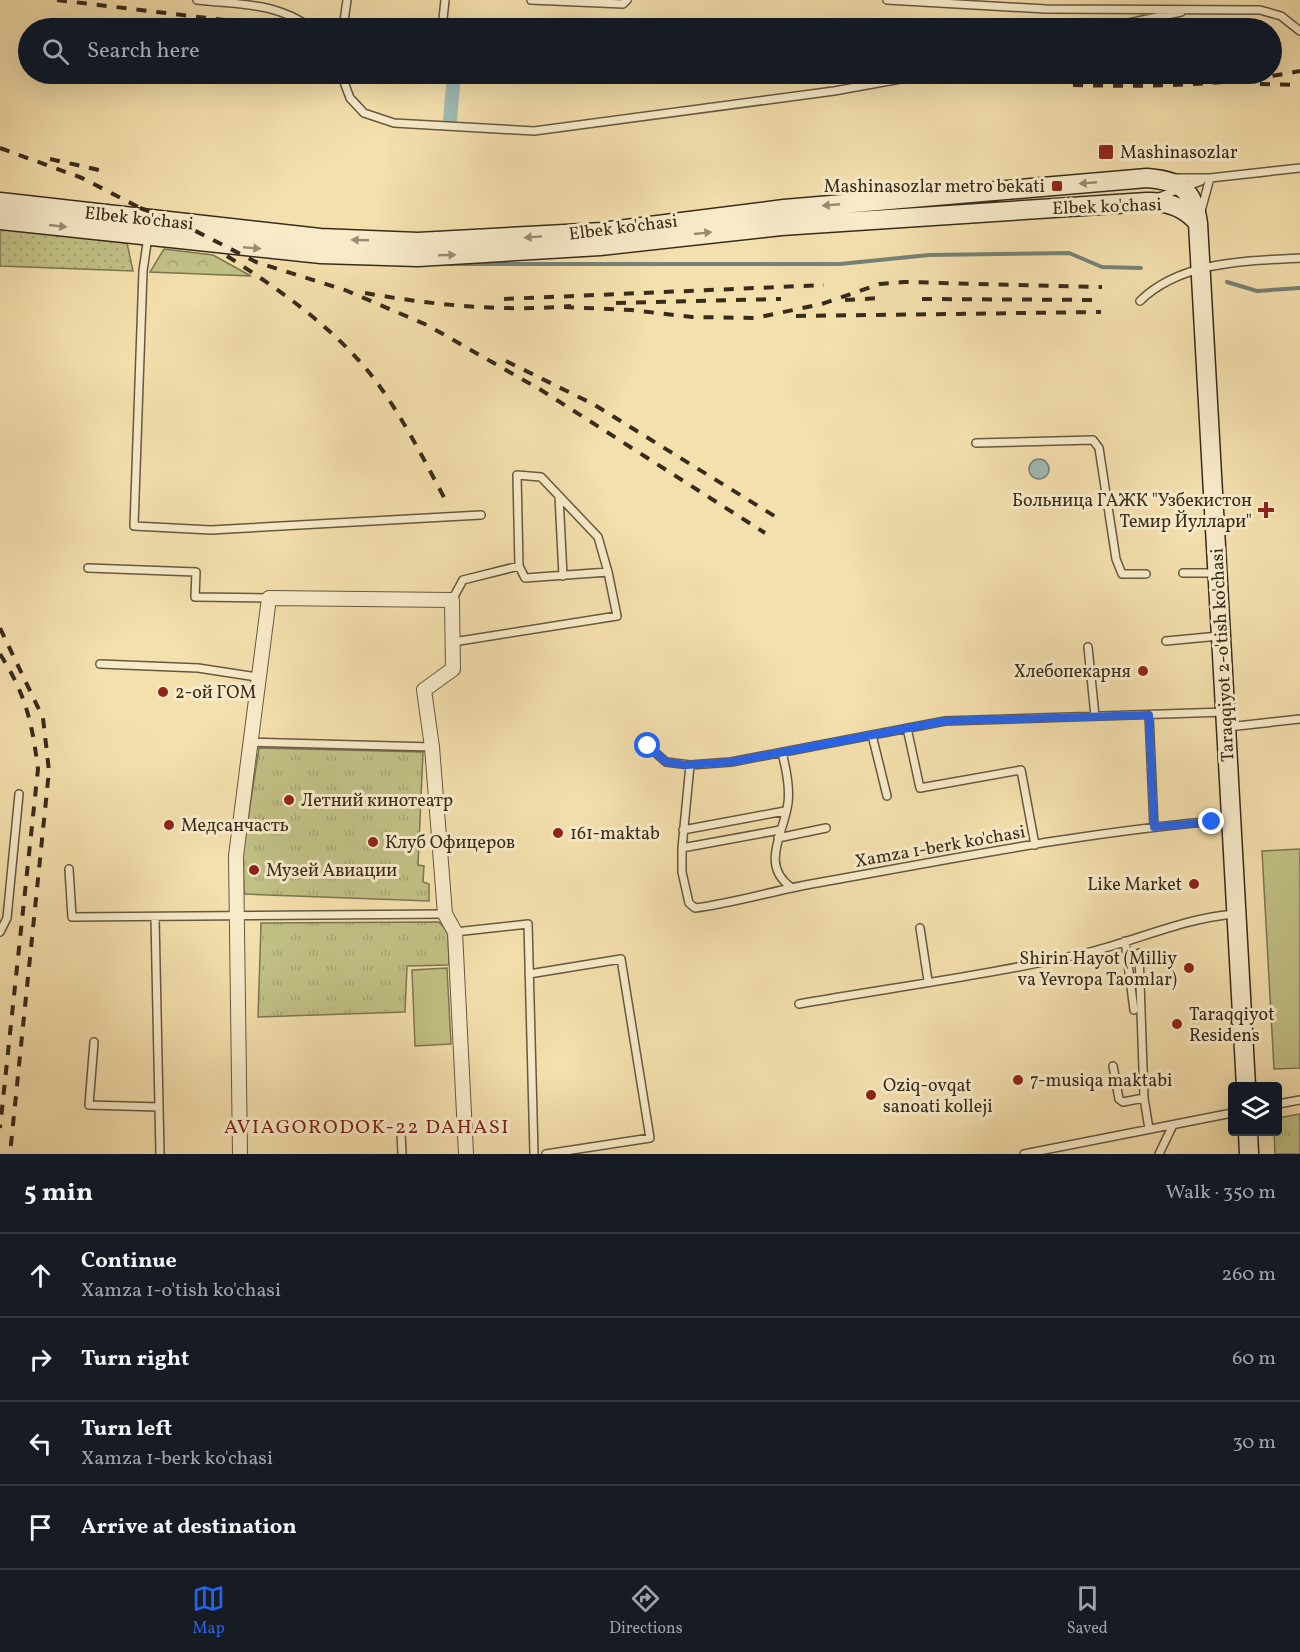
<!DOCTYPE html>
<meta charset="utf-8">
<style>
:root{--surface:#171b24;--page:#242831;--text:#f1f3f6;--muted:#9ea1a6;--line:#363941;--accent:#2563eb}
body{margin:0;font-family:Vollkorn,serif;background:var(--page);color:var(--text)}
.controls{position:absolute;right:18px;bottom:18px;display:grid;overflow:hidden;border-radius:6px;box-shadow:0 6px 24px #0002}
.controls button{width:54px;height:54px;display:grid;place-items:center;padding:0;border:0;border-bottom:2px solid var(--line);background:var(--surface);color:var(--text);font:30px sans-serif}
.stop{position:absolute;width:18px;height:18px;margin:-14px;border:4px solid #2563eb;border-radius:50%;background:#fff}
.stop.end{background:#2563eb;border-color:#fff;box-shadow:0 2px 6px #0008}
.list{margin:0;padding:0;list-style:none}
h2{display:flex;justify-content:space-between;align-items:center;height:78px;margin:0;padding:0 24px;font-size:26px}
h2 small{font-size:20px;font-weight:400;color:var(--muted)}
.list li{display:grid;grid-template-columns:39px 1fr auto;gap:18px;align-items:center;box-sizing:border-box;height:84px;padding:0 24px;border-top:2px solid var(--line)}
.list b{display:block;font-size:22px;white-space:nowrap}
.list p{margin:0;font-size:20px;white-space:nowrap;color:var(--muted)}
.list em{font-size:20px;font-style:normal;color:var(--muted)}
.icon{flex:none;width:33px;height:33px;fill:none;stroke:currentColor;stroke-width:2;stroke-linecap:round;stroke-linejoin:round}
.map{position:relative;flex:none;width:1300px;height:1154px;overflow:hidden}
.search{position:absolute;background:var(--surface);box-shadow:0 6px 24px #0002;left:18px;right:18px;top:18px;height:66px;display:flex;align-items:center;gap:15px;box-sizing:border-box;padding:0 21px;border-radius:33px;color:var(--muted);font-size:22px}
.sheet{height:414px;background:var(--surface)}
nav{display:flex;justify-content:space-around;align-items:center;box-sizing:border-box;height:84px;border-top:2px solid var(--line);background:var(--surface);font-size:16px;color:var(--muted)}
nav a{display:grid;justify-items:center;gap:3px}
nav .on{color:var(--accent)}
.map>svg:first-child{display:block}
.grass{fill:url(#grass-dots);stroke:#7c7651;stroke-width:1.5}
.forest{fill:url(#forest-crowns);stroke:#7c7651;stroke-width:1.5}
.park{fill:url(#park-tufts);stroke:#7c7651;stroke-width:1.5}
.pitch{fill:#c1c186;stroke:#7c7651;stroke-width:1.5}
.water{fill:#9fbbb4;stroke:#758177;stroke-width:1.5}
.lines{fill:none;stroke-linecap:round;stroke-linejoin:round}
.stream{stroke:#758177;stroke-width:4}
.canal{stroke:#9fbbb4;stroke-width:14}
.lane-casing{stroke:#665840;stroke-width:10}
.street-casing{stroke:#665840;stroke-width:16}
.secondary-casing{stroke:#372b1c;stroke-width:21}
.lane{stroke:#f8ebca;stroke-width:7}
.street{stroke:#f8ebca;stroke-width:14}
.secondary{stroke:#f8ebca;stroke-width:18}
.rail{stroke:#372b1c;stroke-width:4;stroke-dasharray:10 10;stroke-linecap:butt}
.oneway{fill:#988b73}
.route{stroke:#2563eb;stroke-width:8}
.poi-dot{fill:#8f2418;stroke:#f8ebca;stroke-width:2}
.labels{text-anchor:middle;stroke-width:6;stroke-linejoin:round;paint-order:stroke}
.poi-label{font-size:18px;fill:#372b1c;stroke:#f8ebca;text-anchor:start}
.street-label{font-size:18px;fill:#372b1c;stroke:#f8ebca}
.neighbourhood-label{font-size:20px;letter-spacing:1.5px;fill:#7a1f14;stroke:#f8ebca}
</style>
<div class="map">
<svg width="1300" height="1154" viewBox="0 0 1300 1154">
<defs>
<pattern id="grass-dots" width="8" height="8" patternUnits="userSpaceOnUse" patternTransform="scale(1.5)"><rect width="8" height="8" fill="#c1c186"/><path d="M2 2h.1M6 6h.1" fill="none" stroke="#a6a673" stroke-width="1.8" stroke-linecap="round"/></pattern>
<pattern id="forest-crowns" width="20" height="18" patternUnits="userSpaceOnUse" patternTransform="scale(1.5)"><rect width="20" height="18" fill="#c1c186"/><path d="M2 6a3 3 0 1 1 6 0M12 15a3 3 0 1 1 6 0" fill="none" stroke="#a6a673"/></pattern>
<pattern id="park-tufts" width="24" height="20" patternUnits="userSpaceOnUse" patternTransform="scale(1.5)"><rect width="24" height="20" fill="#c1c186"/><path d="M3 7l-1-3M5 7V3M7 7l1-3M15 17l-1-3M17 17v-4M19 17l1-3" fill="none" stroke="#a6a673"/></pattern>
</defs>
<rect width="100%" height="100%" fill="#f4e0ad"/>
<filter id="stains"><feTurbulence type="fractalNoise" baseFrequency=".00333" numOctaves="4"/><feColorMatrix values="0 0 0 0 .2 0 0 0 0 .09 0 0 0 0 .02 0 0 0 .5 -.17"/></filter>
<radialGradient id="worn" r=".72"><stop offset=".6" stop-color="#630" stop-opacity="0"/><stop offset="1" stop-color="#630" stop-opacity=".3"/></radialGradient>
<!-- grass -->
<path class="grass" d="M0,228L127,243L133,271L0,266Z"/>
<!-- forest -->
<path class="forest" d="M164,249L213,255L251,276L150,272Z"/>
<!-- park -->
<path class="park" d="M259,748L423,752L418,865L424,866L423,882L429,884V901L244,894L243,851Z
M439,922L448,932L449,965L407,966L405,1012L258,1017L261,923Z
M1300,1114V1154H1275L1274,1132H1278V1118Z"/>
<!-- pitch -->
<path class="pitch" d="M1300,849V1068L1274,1069L1262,851Z
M447,968L451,1044L415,1046L412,970Z"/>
<!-- water -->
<path class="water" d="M1029 469a10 10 0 1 1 20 0a10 10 0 1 1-20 0Z"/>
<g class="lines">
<!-- stream -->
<path class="stream" d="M448,264H840L929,255L1069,253L1102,267L1141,268
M1227,282L1257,291L1300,288"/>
<!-- canal -->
<path class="canal" d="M450,120L454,74"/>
<defs>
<path id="lane" d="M197,0C240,5 276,2 311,28
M531,0L623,4L627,0
M887,0L1046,9L1260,10L1281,16L1300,31
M343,28L347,0
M442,28L445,0
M1105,28L1181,12
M341,74L350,98L364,113L394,123L534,131L834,91L928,74
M1174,178H1210L1300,168
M1159,197L1201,181
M1201,211L1210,178
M148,236L143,271L134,526L211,530L481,515
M1140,301C1181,261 1245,261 1300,258
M976,443L1093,440L1099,448L1116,559L1122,574H1146
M559,496L563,576
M519,566L517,475L541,477L598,537L608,572
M88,568L196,572L195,597L269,598
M1183,573H1215
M452,600L463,580L519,566L525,578L608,572L617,616L453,642
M1166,641L1219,636
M1088,647L1095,716
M100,664L198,668L257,677
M1149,715L1154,827
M1228,727L1300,719
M907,728L920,788L1021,770L1035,845
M872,735L887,796
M249,742L432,747
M648,746L666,762L690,765L731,762L945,721L1225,712
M782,753C786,768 790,787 788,803C784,834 759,865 792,888
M683,830L785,811
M780,830L682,848V872L689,903L695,908C733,903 769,892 806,885C946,860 1087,831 1229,820
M778,838L826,828
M682,848L690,765
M69,869L72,917L445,914
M155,918L160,1154
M920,928L928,981
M0,932L7,918L19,794
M455,932L528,924L534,1154
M1125,941L1134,1010
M1139,953L1144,1098L1149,1129
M529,974L621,959L650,1138L546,1154
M799,1004C896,987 994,974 1090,952C1138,940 1184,918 1235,914
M94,1042L89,1105L159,1107
M1113,1066L1119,1099L1123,1102L1144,1098
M1278,1104L1300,1100
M401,1133L402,1154
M1024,1154L1232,1113
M1159,1154L1173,1125"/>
<path id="street" d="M240,1154L236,856L269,598L452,600L453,669L424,690L432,747L445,914L455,932L466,1154"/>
<path id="secondary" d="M0,202L320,238L418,242L602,232L784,209L1147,178C1180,181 1193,188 1198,223L1246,1086
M0,220L321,254L418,257L600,246L781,226L1147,202C1168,201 1185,207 1198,223
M1248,1132L1249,1154"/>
</defs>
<!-- lane casing -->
<use href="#lane" class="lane-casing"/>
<!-- street casing -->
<use href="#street" class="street-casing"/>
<!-- secondary casing -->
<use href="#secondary" class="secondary-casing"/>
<!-- lane -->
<use href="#lane" class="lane"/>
<!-- street -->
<use href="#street" class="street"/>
<!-- secondary -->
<use href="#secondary" class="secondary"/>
<!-- rail -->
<path class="rail" d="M57,0L274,26
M1260,84L1300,85
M1073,85C1150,87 1224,86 1300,71
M0,148L82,178L146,211
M50,159L108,172
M140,208L178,222L256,262L345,290L427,325L541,390L765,533
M227,256C280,290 333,327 372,376C402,415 424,460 447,503
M365,293C433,305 503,312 571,306
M504,299L824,285
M922,299L1101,300
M845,300L881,298
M616,303L781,299
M564,307L631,310L692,317L755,318L822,304L880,284L904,282L1102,287
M796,316L1101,312
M506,361L593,404L776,517
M0,628L43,718L49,771L10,1154
M0,654C26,695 32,722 38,769L0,1128"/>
</g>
<!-- one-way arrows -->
<defs><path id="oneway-solid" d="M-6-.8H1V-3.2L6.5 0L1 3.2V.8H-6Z" transform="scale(1.5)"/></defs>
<g class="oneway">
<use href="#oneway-solid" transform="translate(1088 183) rotate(175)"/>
<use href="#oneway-solid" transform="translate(831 205) rotate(175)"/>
<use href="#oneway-solid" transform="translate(58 226) rotate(6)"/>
<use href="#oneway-solid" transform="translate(703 233) rotate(-6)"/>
<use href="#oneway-solid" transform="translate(533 237) rotate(176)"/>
<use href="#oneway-solid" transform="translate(360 240) rotate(-178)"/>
<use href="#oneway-solid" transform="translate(252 248) rotate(5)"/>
<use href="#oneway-solid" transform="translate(447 255) rotate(-2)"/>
</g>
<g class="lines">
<!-- route -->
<path class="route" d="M648,746L666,762L686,765L731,762L945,721L1149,715L1154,827L1212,822"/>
</g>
<!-- markers -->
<g class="poi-dot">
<rect x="1098" y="144" width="16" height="16" rx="3"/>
<rect x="1051" y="180" width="12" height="12" rx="3"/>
<path d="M1263 501h6v6h6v6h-6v6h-6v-6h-6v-6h6z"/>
<circle cx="1143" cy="671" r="6"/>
<circle cx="163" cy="692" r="6"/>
<circle cx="289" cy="800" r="6"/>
<circle cx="169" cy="825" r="6"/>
<circle cx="558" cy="833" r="6"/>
<circle cx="373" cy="842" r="6"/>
<circle cx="254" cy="870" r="6"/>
<circle cx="1194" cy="884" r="6"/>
<circle cx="1189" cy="968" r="6"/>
<circle cx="1177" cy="1024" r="6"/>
<circle cx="1018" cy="1080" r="6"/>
<circle cx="871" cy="1095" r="6"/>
</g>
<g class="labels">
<!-- poi labels -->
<g class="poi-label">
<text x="1120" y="158">Mashinasozlar</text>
<text x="1045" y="192" text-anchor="end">Mashinasozlar metro bekati</text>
<text x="1252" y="506" text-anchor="end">Больница ГАЖК "Узбекистон<tspan x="1252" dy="21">Темир Йуллари"</tspan></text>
<text x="1131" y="677" text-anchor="end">Хлебопекарня</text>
<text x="175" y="698">2-ой ГОМ</text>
<text x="301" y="806">Летний кинотеатр</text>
<text x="181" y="831">Медсанчасть</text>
<text x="570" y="839">161-maktab</text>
<text x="385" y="848">Клуб Офицеров</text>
<text x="266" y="876">Музей Авиации</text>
<text x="1182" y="890" text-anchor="end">Like Market</text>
<text x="1177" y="964" text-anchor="end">Shirin Hayot (Milliy<tspan x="1177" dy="21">va Yevropa Taomlar)</tspan></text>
<text x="1189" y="1020">Taraqqiyot<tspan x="1189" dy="21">Residens</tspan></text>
<text x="1030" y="1086">7-musiqa maktabi</text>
<text x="883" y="1091">Oziq-ovqat<tspan x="883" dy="21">sanoati kolleji</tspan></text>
</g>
<!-- street labels -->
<g class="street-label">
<text transform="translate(1107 206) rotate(-2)" y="6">Elbek ko'chasi</text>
<text transform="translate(139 218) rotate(6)" y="6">Elbek ko'chasi</text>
<text transform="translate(623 227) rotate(-7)" y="6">Elbek ko'chasi</text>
<text transform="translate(1222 655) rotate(-93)" y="6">Taraqqiyot 2-o'tish ko'chasi</text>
<text transform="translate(940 846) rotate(-10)" y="6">Xamza 1-berk ko'chasi</text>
</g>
<!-- neighbourhood labels -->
<g class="neighbourhood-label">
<text x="367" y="1133">AVIAGORODOK-22 DAHASI</text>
</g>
</g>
<rect width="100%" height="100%" filter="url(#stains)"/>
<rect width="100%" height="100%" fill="url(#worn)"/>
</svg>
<div class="controls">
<button><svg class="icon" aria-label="layers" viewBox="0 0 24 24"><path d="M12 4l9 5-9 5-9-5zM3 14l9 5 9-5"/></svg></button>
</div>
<div class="stop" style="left:648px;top:746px"></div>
<div class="stop end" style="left:1212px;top:822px"></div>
<div class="search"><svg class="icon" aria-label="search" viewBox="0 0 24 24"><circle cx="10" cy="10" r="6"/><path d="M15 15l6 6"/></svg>Search here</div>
</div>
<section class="sheet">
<h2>5 min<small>Walk · 350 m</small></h2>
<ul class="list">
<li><svg class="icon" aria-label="ahead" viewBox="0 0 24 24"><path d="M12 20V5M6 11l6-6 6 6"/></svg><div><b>Continue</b><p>Xamza 1-o'tish ko'chasi</p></div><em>260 m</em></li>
<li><svg class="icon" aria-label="right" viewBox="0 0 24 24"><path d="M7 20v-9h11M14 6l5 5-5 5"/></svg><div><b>Turn right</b></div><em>60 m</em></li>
<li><svg class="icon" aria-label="left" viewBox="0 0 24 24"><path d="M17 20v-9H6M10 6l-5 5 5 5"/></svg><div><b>Turn left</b><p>Xamza 1-berk ko'chasi</p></div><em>30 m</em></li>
<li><svg class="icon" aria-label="arrive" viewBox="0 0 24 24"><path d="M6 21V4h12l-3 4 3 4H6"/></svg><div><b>Arrive at destination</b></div></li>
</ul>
</section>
<nav>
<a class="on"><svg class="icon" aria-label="map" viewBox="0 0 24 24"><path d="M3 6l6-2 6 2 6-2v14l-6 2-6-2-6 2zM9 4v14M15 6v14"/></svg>Map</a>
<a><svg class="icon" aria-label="directions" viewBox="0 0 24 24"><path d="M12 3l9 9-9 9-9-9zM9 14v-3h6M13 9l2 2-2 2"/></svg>Directions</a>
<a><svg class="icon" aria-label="saved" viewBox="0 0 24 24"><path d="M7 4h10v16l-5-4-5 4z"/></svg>Saved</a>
</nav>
